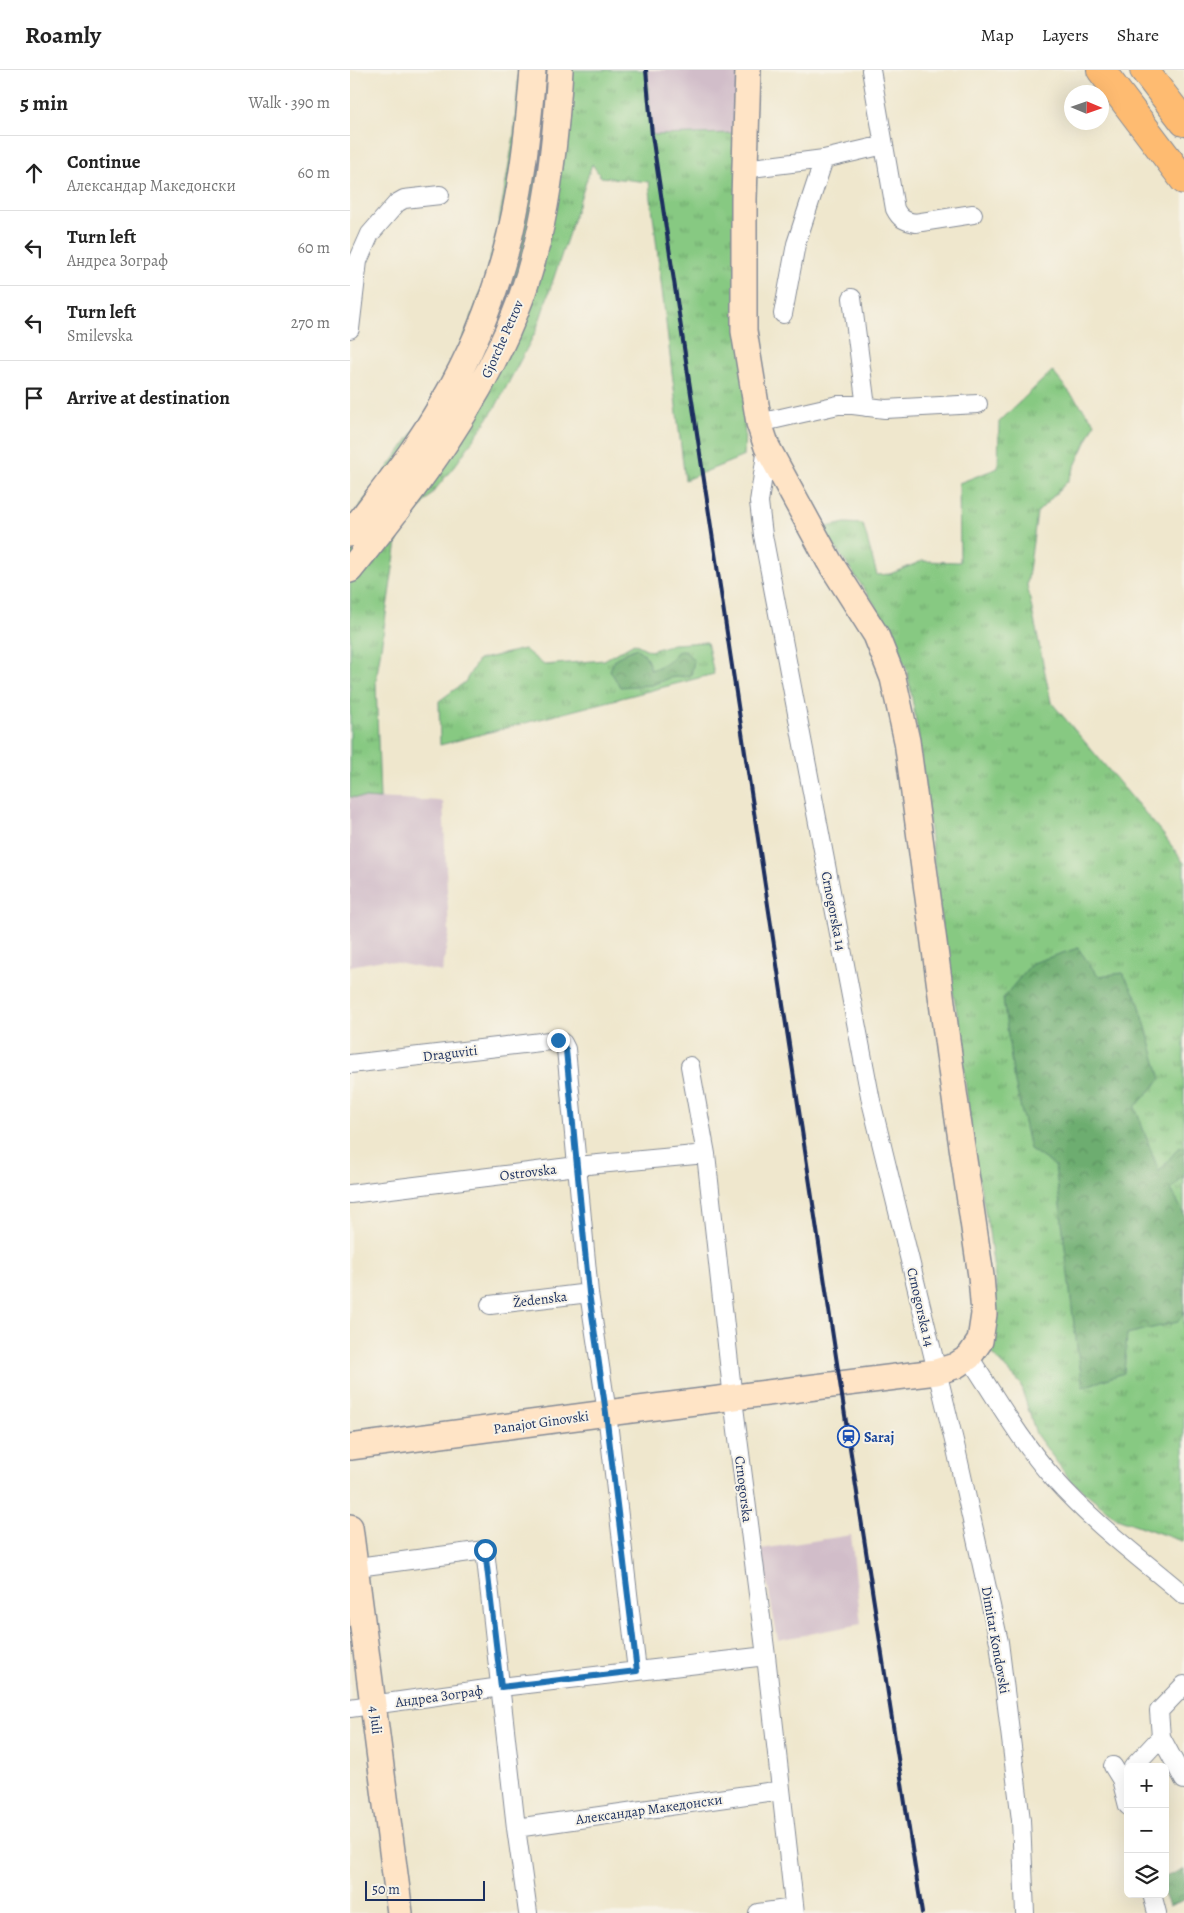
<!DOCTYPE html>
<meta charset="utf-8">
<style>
:root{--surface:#fff;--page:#f2f2f2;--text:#222;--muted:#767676;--line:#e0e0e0}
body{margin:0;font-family:Alegreya,serif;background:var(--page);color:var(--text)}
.controls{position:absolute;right:15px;bottom:15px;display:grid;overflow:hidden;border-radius:8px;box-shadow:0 5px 20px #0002}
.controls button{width:45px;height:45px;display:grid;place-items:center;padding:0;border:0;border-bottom:1px solid var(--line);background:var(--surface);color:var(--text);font:25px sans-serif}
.compass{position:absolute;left:714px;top:15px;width:45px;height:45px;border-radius:50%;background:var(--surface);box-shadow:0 5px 20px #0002;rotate:92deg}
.scale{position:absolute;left:15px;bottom:12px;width:120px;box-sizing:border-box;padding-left:5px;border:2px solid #1b2f5e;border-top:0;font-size:14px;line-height:18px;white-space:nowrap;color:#1b2f5e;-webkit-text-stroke:4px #f7f3e8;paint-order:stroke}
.stop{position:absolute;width:15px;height:15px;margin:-11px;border:4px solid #1f6fb2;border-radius:50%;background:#fff}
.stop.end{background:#1f6fb2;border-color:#fff;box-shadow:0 1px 5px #0008}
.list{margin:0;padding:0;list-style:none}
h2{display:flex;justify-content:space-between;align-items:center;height:65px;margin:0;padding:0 20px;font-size:21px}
h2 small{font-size:16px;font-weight:400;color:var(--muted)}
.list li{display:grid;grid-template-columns:32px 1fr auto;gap:15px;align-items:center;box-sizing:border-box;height:75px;padding:0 20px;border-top:1px solid var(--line)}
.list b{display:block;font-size:19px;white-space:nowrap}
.list p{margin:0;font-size:16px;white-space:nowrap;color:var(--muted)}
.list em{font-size:16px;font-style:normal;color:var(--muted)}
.icon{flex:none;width:28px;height:28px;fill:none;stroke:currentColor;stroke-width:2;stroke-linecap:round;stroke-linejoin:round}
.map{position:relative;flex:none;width:834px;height:1843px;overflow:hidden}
header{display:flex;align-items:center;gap:30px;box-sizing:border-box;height:70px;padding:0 25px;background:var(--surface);border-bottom:1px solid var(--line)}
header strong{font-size:24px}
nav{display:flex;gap:28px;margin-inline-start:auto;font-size:18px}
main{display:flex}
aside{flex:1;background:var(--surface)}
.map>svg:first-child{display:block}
.industrial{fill:#d1bdc9}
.grass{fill:url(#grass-tufts);stroke:#517c70}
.forest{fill:url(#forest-crowns);stroke:#446e67}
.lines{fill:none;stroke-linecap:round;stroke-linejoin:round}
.street-casing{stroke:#858b96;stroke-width:20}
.secondary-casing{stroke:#858b96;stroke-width:28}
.highway-casing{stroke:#858b96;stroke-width:30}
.street{stroke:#fff;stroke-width:18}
.secondary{stroke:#ffe4c6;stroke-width:25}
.highway{stroke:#febb71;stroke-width:28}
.rail{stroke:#1b2f5e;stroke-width:4}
.route{stroke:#1f6fb2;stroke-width:6}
.labels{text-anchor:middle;stroke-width:4;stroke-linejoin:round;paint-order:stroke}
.street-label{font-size:14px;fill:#1b2f5e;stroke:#f7f3e8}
.transit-label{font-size:14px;font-weight:bold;fill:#164399;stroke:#f7f3e8;text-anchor:start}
</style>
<header>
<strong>Roamly</strong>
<nav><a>Map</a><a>Layers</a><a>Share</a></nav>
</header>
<main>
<aside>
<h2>5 min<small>Walk · 390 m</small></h2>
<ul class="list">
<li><svg class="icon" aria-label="ahead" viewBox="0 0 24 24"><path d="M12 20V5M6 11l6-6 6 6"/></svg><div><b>Continue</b><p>Александар Македонски</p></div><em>60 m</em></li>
<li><svg class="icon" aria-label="left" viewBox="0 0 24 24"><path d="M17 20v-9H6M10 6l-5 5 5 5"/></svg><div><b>Turn left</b><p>Андреа Зограф</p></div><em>60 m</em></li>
<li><svg class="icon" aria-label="left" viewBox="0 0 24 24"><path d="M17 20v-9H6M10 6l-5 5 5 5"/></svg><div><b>Turn left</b><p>Smilevska</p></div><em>270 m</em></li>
<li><svg class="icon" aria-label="arrive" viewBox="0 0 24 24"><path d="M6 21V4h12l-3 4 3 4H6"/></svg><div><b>Arrive at destination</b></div></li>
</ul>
</aside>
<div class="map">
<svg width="834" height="1843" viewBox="0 0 834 1843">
<defs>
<pattern id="grass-tufts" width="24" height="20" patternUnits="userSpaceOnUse" patternTransform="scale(1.25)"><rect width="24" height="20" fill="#87c982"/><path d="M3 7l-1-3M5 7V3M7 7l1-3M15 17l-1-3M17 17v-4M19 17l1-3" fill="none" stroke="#6ea46e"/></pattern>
<pattern id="forest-crowns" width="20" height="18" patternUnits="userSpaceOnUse" patternTransform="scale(1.25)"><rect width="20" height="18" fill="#6dad70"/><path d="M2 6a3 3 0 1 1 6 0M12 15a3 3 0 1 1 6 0" fill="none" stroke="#598d5f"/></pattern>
</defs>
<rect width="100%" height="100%" fill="#f7f3e8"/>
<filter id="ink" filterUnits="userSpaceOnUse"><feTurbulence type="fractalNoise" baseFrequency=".02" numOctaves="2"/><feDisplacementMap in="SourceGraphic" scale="10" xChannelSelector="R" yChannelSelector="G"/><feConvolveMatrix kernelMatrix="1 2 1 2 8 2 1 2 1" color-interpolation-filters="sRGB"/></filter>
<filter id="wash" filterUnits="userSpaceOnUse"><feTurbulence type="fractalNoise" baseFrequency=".0096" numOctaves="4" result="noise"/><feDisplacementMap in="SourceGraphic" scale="20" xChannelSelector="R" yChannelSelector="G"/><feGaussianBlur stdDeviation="1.12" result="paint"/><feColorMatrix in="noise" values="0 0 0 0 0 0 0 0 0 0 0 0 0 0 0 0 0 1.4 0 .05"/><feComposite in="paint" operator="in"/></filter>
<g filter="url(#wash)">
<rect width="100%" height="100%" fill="#efe7cd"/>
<!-- industrial -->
<path class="industrial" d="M296,0H391L387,63L302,65Z
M0,727L93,731L99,864L92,902L33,890L0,896Z
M501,1465L511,1554L428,1570L411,1479Z"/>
<!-- grass -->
<path class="grass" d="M169,0H297L302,65L387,63L396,330L394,386L335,410L299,112L251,107L242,94L186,261L145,338L107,393L48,465L26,611L30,729L0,727V450L73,349L109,281L133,217L149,152L164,66Z
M702,301L745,353L718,411L687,443L677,515L701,632L813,764L834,793V1472L767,1448L720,1410L686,1364L670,1313L639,1281L645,1254L646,1216L639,1162L623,1079L608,948L595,883L568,663L557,600L525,535L472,458L495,453L513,454L527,505L540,504L572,491L610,492L609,413L648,398L649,352Z
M357,572L364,604L90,675L89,631L115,612L128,590L174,579L194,595L254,590L284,573L300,581L323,574Z"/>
<!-- forest -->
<path class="forest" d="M286,578L296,586L301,600L317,593L327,582L335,580L344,591L341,605L319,608L302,615L270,617L260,600L266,588Z
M728,878L748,906L773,903L788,930L811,1009L785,1037L809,1102L828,1078L834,1076V1107L821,1119L834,1144V1242L828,1252L777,1264L774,1303L733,1317C721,1244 715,1170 705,1096L680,1079L663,1004L653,928L682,893Z
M834,1799V1830L819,1836L814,1824L815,1807Z"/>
</g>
<g filter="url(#ink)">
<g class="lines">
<defs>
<path id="street" d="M521,0L545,139C550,149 555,151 565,153L623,144
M394,99L474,89L534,75
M502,228L516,337
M433,244L446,174L474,89
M0,259L8,191L20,164L47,133L54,129L90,125
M409,353L488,335H503L535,339L628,334
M417,377L409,432L413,465L521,1031L606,1379L649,1572L671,1750L675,1843
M0,994L208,970L213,973L216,979L239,1223L257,1343L287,1601
M340,996L356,1084L383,1329L416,1586L445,1843
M0,1124L227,1096L356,1084
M140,1235L239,1223
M619,1287C646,1328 671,1372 704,1409C743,1453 789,1487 834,1525
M0,1498L135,1480L166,1758L178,1843
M0,1638L151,1617L416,1586
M811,1667L834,1710
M763,1696L771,1709L778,1736
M783,1697L811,1667L809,1641L834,1615
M166,1758L431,1720
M802,1824L807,1843
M408,1843L444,1838"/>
<path id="secondary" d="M0,464C31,422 66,380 92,334C119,288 140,239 154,188C171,127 178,63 183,0
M0,500C68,416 134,329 171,228C197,156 205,76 210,0
M0,1377L257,1343L586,1302L605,1296L619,1287L630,1271L634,1244L631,1206L604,1022L557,671L543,608L526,565L479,491L417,377L409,353L394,261V129L398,0
M0,1457L50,1843"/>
<path id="highway" d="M751,0L834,110
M794,0L834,52"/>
</defs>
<!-- street casing -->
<use href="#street" class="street-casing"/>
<!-- secondary casing -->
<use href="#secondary" class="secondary-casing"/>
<!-- highway casing -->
<use href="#highway" class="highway-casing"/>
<!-- street -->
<use href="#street" class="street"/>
<!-- secondary -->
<use href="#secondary" class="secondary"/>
<!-- highway -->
<use href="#highway" class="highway"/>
<!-- rail -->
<path class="rail" d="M296,0L302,65L490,1313L572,1843"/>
</g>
</g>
<g class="lines" filter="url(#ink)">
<!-- route -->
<path class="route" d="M135,1480L151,1617L287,1601L256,1343L239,1223L216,980L213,974L208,970"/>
</g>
<!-- icons -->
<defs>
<symbol id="station-ring" viewBox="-11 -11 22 22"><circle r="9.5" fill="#f7f3e8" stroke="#1a4fb4" stroke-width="1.5"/><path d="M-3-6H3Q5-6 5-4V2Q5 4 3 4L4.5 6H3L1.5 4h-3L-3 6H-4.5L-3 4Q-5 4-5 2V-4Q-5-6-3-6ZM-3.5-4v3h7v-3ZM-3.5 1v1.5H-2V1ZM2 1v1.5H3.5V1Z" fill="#1a4fb4"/></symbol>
</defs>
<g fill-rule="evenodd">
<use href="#station-ring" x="486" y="1354" width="25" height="25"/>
</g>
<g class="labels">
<!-- street labels -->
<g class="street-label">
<text transform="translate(152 269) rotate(-66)" y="5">Gjorche Petrov</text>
<text transform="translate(484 841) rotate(79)" y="5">Crnogorska 14</text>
<text transform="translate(100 983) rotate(-7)" y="5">Draguviti</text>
<text transform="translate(178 1102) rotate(-7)" y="5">Ostrovska</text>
<text transform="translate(190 1229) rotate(-7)" y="5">Žedenska</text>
<text transform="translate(571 1237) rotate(77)" y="5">Crnogorska 14</text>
<text transform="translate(191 1352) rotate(-8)" y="5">Panajot Ginovski</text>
<text transform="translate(394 1419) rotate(83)" y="5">Crnogorska</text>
<text transform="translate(646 1570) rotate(80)" y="5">Dimitar Kondovski</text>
<text transform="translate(89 1626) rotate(-8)" y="5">Андреа Зограф</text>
<text transform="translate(26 1650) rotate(83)" y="5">4 Juli</text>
<text transform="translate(299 1739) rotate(-8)" y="5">Александар Македонски</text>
</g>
<!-- transit labels -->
<g class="transit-label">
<text x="514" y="1372">Saraj</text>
</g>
</g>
</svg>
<div class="controls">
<button>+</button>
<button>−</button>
<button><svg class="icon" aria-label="layers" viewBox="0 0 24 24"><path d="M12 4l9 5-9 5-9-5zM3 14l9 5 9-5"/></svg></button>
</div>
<svg class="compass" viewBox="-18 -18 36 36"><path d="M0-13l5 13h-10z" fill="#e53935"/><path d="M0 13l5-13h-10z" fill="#767676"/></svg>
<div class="scale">50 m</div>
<div class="stop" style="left:135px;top:1480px"></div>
<div class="stop end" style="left:208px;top:970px"></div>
</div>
</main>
